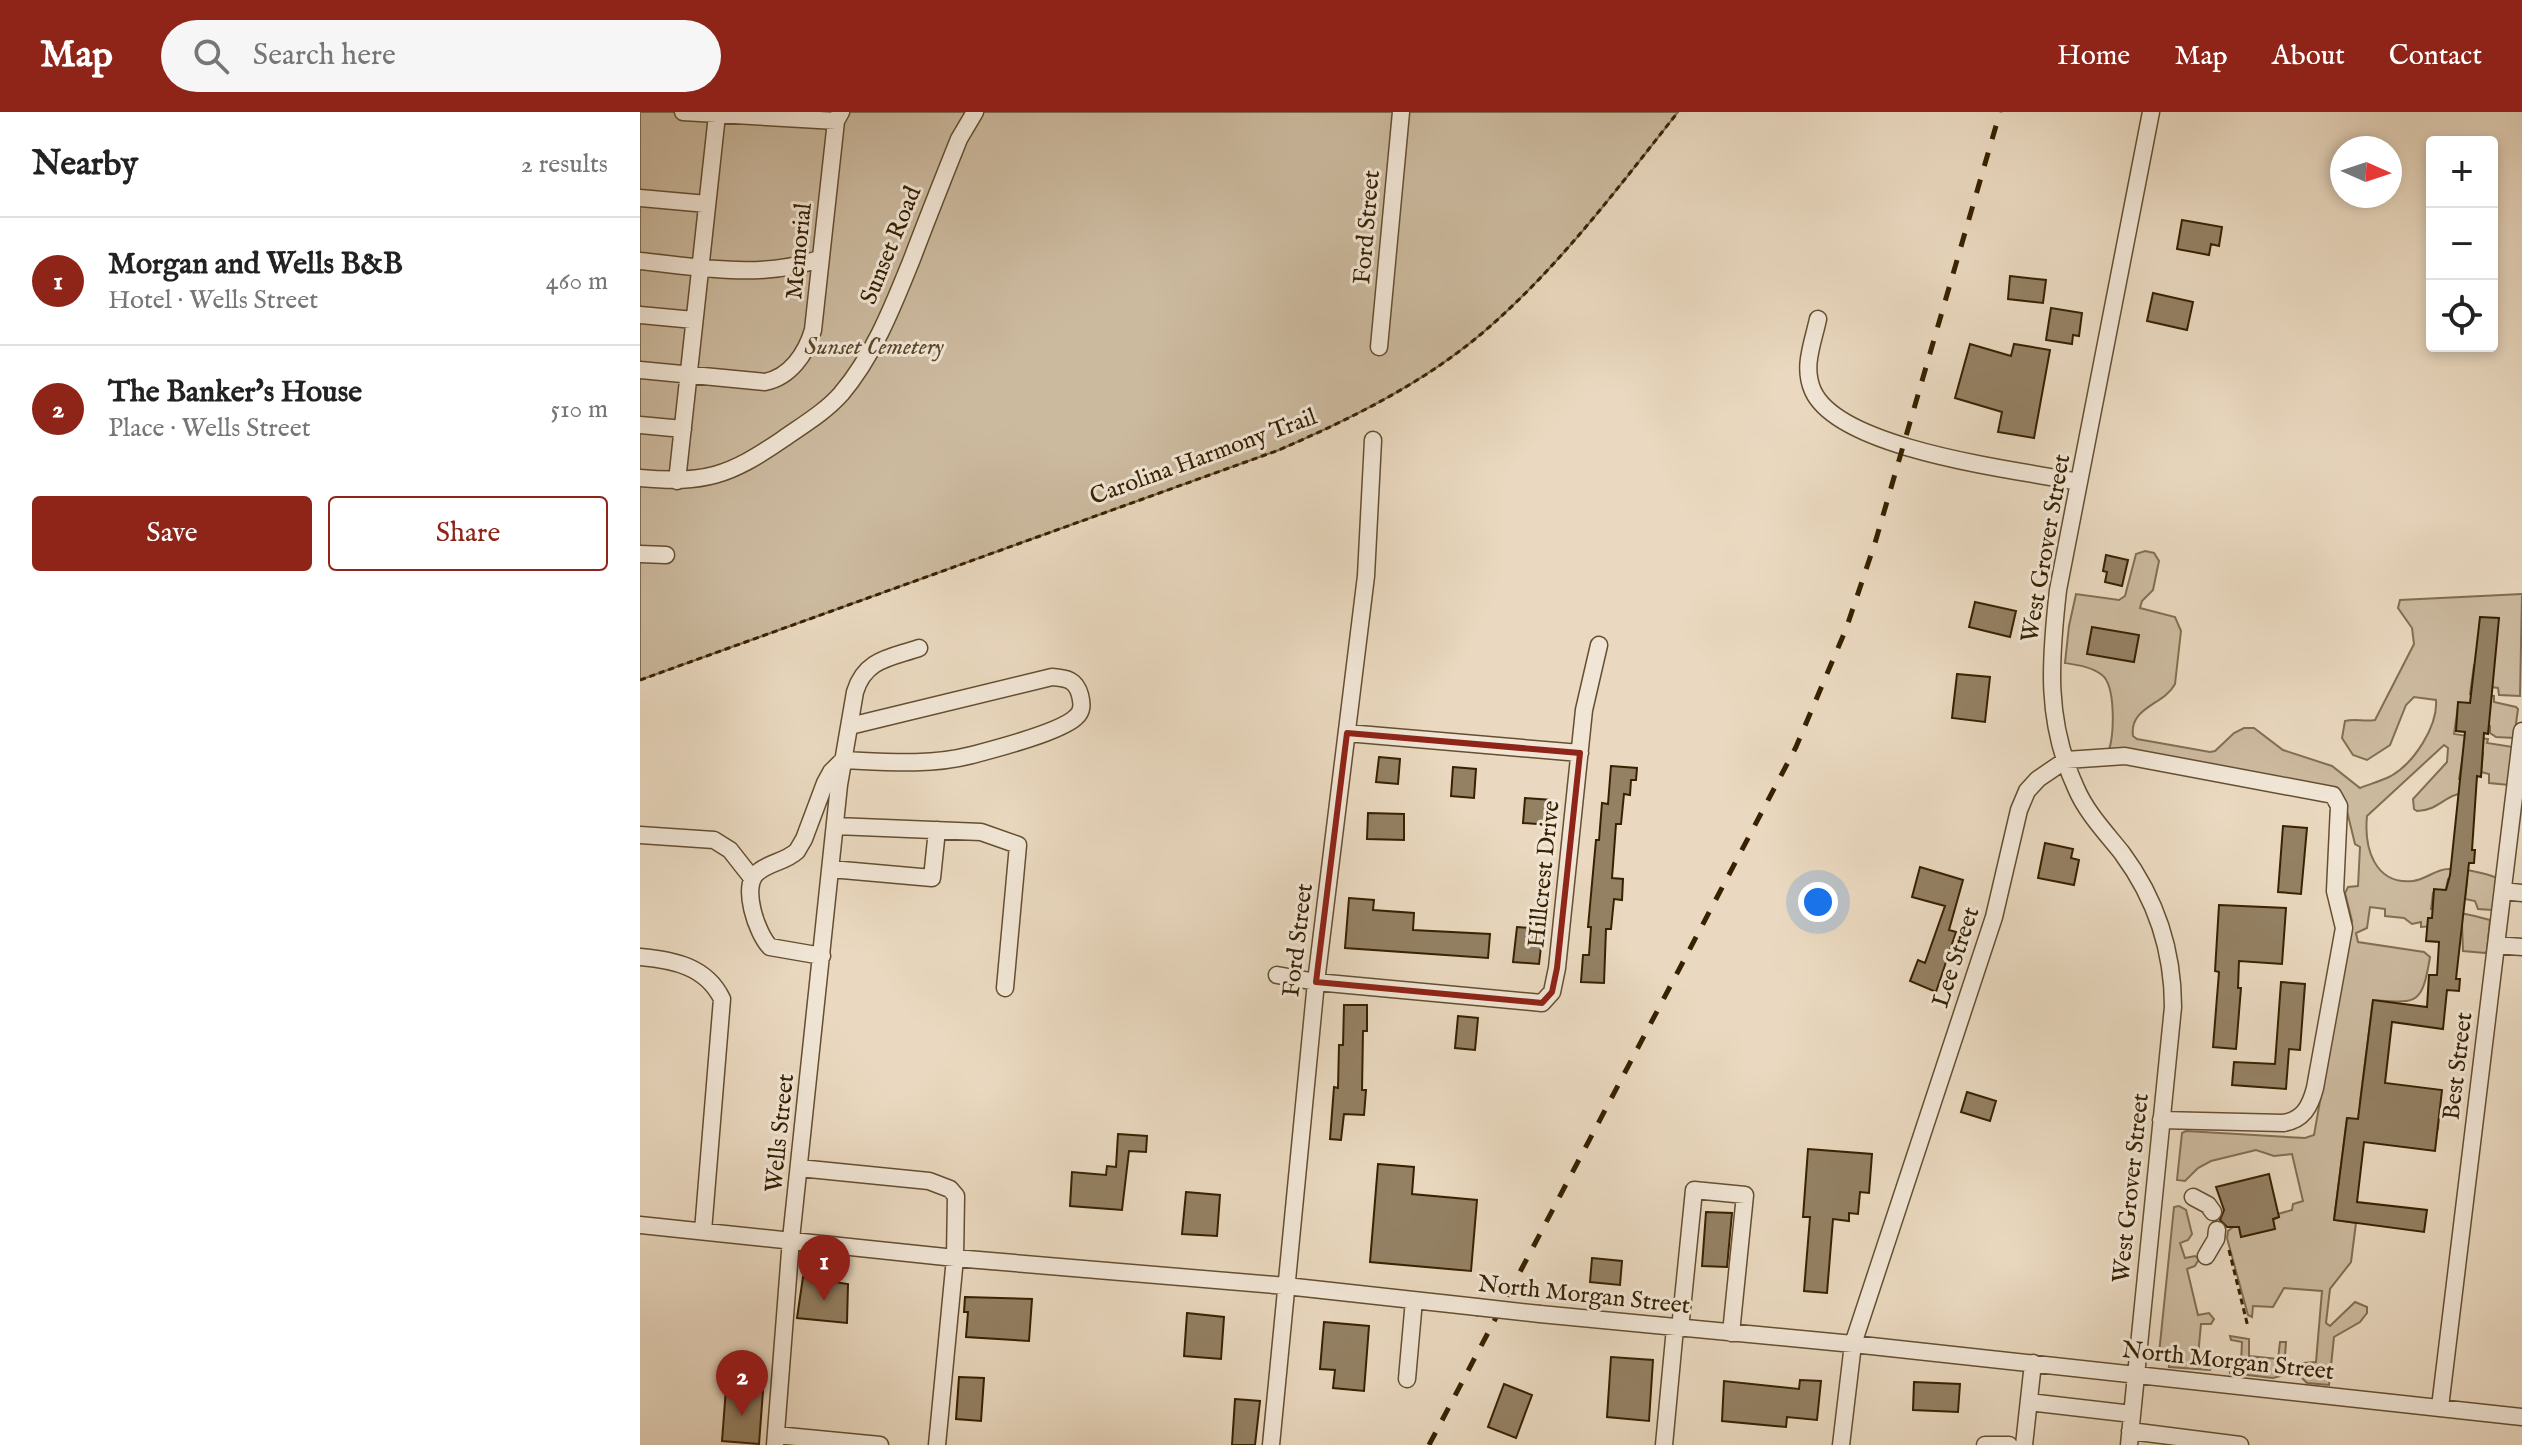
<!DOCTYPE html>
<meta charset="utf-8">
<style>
:root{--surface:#fff;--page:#f6f6f6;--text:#222;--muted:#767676;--line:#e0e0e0;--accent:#8f2418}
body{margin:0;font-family:"IM FELL English",serif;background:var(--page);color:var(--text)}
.controls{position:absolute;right:24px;top:24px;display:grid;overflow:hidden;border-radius:8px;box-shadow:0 4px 12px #0003}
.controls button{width:72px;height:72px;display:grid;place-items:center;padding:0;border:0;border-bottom:2px solid var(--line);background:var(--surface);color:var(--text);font:40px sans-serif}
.compass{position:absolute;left:1690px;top:24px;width:72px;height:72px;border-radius:50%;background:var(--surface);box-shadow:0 4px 12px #0003;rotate:93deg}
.you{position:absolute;left:1178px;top:790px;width:28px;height:28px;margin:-20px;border:6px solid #fff;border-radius:50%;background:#1a73e8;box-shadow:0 0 0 12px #1a73e833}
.badge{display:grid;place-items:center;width:52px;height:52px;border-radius:50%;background:var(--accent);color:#fff;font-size:26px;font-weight:700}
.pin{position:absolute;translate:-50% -66px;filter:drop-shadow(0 2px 4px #0008)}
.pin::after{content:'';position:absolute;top:42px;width:28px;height:24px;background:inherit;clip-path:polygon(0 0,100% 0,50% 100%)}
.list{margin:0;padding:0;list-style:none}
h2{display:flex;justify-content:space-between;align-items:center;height:104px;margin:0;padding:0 32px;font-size:34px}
h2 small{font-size:26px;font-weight:400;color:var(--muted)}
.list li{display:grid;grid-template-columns:52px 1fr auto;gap:24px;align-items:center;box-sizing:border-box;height:128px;padding:0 32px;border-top:2px solid var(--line)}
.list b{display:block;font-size:30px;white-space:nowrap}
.list p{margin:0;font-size:26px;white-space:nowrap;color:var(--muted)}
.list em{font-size:26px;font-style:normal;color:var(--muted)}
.actions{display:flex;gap:16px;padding:24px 32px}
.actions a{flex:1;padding:18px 0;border:2px solid var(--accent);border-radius:8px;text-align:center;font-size:28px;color:var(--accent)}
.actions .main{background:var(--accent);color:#fff}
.icon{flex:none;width:44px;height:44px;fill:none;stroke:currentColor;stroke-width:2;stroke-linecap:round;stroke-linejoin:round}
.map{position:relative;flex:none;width:1882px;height:1333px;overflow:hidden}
header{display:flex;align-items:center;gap:48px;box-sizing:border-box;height:112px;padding:0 40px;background:var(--accent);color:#fff}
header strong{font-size:38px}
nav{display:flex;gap:44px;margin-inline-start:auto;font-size:28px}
.search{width:560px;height:72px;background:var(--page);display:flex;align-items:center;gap:20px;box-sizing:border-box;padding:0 28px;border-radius:44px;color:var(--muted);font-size:30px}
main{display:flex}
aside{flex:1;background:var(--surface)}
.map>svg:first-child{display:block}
.green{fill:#ccba9f;stroke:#826e50;stroke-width:2}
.building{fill:#948164;stroke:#372100;stroke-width:2}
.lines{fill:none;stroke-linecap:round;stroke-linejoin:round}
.minor-casing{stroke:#644f30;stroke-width:19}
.path{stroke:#372100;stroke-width:3;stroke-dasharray:6 4;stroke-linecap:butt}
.minor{stroke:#f1e6d6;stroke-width:16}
.rail{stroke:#372100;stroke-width:5;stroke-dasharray:14 14;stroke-linecap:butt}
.minor-bridge-casing{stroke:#644f30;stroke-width:19;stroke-linecap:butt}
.minor-bridge{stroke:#f1e6d6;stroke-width:16}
.marked{fill:none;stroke:#8f2418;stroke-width:6;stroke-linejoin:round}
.labels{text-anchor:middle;stroke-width:6;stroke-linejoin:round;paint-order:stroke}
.street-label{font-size:24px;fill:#372100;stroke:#f1e6d6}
.park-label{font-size:24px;font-style:italic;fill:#5c4728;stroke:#f1e6d6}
</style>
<header>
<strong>Map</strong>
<div class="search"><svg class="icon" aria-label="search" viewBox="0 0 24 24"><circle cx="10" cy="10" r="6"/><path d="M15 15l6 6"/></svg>Search here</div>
<nav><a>Home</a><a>Map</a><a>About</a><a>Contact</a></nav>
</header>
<main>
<aside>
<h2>Nearby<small>2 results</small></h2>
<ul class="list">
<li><span class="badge">1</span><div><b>Morgan and Wells B&amp;B</b><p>Hotel · Wells Street</p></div><em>460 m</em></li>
<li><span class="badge">2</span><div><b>The Banker's House</b><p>Place · Wells Street</p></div><em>510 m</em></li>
</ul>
<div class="actions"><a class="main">Save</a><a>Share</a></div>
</aside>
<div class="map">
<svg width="1882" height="1333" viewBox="0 0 1882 1333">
<rect width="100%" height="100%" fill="#ead9c0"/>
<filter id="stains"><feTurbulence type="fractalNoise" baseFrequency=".0025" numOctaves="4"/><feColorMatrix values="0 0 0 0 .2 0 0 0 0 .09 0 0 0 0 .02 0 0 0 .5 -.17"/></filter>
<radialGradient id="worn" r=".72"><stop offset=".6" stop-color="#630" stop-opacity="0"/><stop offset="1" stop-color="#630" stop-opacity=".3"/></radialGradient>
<!-- green -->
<path class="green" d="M0,0H1038C977,78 916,159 840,223C780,273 710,307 639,338L0,568Z
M1505,439L1514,441L1519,449L1513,478L1502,489L1500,496L1535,505L1541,519L1535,572C1524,593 1489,595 1493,624L1497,627L1570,640L1575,639L1594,621L1604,616H1614L1643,638L1692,654L1720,676C1730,672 1741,669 1751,664C1774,651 1798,614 1796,588L1774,585L1766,593L1750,633L1727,648L1713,643L1702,626L1705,609C1715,606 1724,610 1735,608L1774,532L1772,516L1758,496L1760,488L1882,482L1880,584L1859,583L1858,576L1851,575L1853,555L1834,553L1830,582L1854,584V590L1876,595L1878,597L1874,626L1856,625L1850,621V614L1847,613V598L1818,594L1814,622L1848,627L1847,631L1873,635L1869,673L1849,671V662L1841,660L1843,641L1824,638L1819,667L1827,669L1825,682C1807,680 1799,699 1777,699L1774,697L1773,687L1807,650L1808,636L1804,633L1727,704C1724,735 1734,773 1773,769C1785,768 1796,757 1808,757C1822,756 1845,761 1857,766L1852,798L1838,797L1835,789L1825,787L1827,769L1808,767L1805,782L1793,781L1791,797C1812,799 1830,802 1850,808L1847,839L1845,841L1823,839L1822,812L1781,815V810L1772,812L1764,806L1745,804V797L1730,795L1727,816L1716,821L1718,830L1784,840L1790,845C1782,894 1777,891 1733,888L1720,990L1799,1000L1798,1017L1707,1006L1694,1108L1716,1111L1711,1150L1690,1177L1686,1211L1690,1214L1715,1190L1727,1195V1201L1720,1210L1694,1225L1689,1273L1667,1271L1660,1264L1663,1251L1676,1250L1682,1179L1644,1176L1633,1195L1613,1194L1612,1205L1608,1203L1587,1126L1588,1119L1593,1115H1599L1601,1124L1639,1105L1638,1102L1652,1098L1653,1092L1663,1089L1652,1042L1634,1044L1616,1038L1571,1049L1558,1056L1545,1069L1537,1068L1542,1021L1546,1019L1665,1026L1674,1023L1712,809L1705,781L1708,775L1718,774L1720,735L1715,732L1705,691L1469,638C1474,622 1476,574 1462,563C1452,555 1438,553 1425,551L1429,514L1436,482L1479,488L1485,484L1496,442Z
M1539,1094L1546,1098L1552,1122L1548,1128L1540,1131L1545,1146L1555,1144L1559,1147L1555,1154L1547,1157L1558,1203L1569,1201L1574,1207L1571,1212H1561L1558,1244L1571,1247L1573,1253L1570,1258L1529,1255V1251L1521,1248L1519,1242L1534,1095Z
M1590,1224L1609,1227V1244L1638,1247L1640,1230H1646L1644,1258L1641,1264L1633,1266L1590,1261L1591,1251L1601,1250L1602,1230L1591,1228Z"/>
<!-- building -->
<path class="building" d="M1542,108L1582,115L1579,134L1571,132L1569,143L1537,137Z
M1370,164L1406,168L1403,191L1368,187Z
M1513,181L1553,190L1547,218L1507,209Z
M1411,196L1442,201L1439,224L1433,223L1432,232L1406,228Z
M1330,232L1371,244L1374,232L1410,238L1394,326L1358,320L1362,300L1315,286Z
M1466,443L1488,448L1482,474L1465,470L1467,460L1463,459Z
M1335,490L1376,499L1370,525L1329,515Z
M1840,505L1859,506L1848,622L1844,621L1841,665L1837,664L1832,738H1835L1834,751H1829L1816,867H1820L1819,879L1807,878L1803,917L1752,910L1745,971L1802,978L1795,1039L1724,1030L1717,1090L1787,1098L1784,1120L1694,1108L1707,1006L1718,1007L1733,888L1787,895L1789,863H1797L1799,830L1786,829L1788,806H1792L1794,777L1806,778L1810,763L1825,620L1816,619L1818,590L1830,591Z
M1452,515L1499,523L1494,550L1447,542Z
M1317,562L1350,565L1345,610L1312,606Z
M739,645L760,647L758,672L736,670Z
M971,654L997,656L996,668H991L990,683L984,682L981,712H976L972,766L983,767L982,788L974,787L971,817H966L964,871L941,870L943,843H949L951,815H948L956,728H959L962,691L968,692Z
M813,655L836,657L834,686L811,684Z
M885,686L912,688L910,713L883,711Z
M728,701L764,702V728L727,727Z
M1643,714L1667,716L1661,782L1638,780Z
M1405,731L1433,737L1431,746L1439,748L1434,773L1398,766Z
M1280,755L1323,768L1309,818L1316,820L1296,880L1270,869L1278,848L1285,851L1305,794L1272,785Z
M709,786L734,788L733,798L774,801L773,818L850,822L848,846L705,836Z
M1579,793L1646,796L1642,852L1599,849L1598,876H1601L1596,937L1573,935L1579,860L1575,859Z
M877,815L903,817L899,852L873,850Z
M1641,870L1665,872L1660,938L1649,937L1646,977L1592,973L1594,950L1635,952Z
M704,893H727V919H723L722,978H726L724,1003L704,1002L701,1028L690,1027L694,975L698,976L699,933H703Z
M818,904L838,906L835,938L815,936Z
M1327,980L1356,989L1350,1009L1321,1000Z
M478,1022L507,1024L506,1040L489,1039L482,1098L430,1094L432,1060L466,1063L467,1054L476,1055Z
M1168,1037L1232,1042L1229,1081L1220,1080L1218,1102L1209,1101V1109L1193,1107L1187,1181L1164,1179L1170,1105H1163Z
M738,1052L774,1055L772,1082L837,1088L831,1159L730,1150Z
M1629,1062L1639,1105L1633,1107L1635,1117L1601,1125L1599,1115H1587L1580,1108L1584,1098L1576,1075Z
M546,1080L580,1083L577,1124L542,1122Z
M1066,1100L1092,1101L1087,1155L1062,1154Z
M952,1146L982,1149L980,1173L950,1170Z
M163,1165L208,1172L207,1211L157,1206Z
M325,1185L392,1187L389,1229L326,1225L328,1200H324Z
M547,1201L584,1205L581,1247L544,1244Z
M684,1210L729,1214L724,1279L693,1276L695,1258L680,1257Z
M971,1245L1013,1248L1009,1309L967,1305Z
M319,1265L344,1266L341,1309L316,1307Z
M1160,1268L1181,1269L1177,1308L1147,1305L1146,1315L1082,1309L1084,1269L1159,1277Z
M1274,1270L1320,1272L1318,1300L1273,1298Z
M864,1272L892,1283L876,1326L848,1315Z
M86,1276L123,1279L119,1332L82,1329Z
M595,1287L620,1289L615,1333H592Z"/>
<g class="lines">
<defs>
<path id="minor" d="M43,0L196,9
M0,86L67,92
M0,149C58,155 125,168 181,146
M0,203L54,208
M1178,207C1173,231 1162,255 1173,279C1200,338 1377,358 1439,370
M739,235L761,0
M0,258L125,270C150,265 166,242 173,218L196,9L201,0
M0,313L43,317
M0,366C65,372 89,364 143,327C163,313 185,300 201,282C234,243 253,194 272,147C287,107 303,67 319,27L335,0
M37,369L77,3
M0,442L26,443
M707,621L940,641
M196,714L341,720L378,733L365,876
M0,723L74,728L90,738L112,766
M191,757L292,766L297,718
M1863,779L1882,781
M1856,833L1882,835
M182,844L130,835C117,822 100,773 118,760C130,750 145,750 157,739L164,727L185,671L191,660L203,648C246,650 290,654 332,643C355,637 421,620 436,605C443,599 442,591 440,583C436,568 427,566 412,565L210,614
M0,845C33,848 66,854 82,887L63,1119
M637,863L676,870L902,891L912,880L917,856L944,598L959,533
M159,1056L289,1069L310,1077L316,1084L315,1146L297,1333
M1553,1085L1568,1093L1573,1100
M0,1113L315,1146L646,1174L837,1195
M1566,1144L1576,1127L1577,1118
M900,1202L1213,1232L1882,1305
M1040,1217L1054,1078L1105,1083L1091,1221
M767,1267L774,1188
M1389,1290L1492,1302
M1800,1295L1882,619
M1490,1319L1600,1333
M136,1323L240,1333
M135,1333L151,1127L199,673L215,580C225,547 250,546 279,536
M631,1333L676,870L726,464L733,328
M1024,1333L1035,1216
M1201,1333L1213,1232L1354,805L1379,698L1387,679L1398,667L1426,648L1485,644L1693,683L1699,694L1695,779L1704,816L1675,976C1670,995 1663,1008 1643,1011L1521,1008
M1345,1333H1369
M1384,1333L1393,1251
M1489,1333L1533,895C1533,838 1516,787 1482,741C1466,721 1446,700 1436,676C1405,609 1410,549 1418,478L1511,0"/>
</defs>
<!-- minor casing -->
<use href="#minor" class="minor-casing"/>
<!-- path -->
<path class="path" d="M0,568L639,338C710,307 780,273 840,223C917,158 976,78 1038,0
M1589,1138L1608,1215"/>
<!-- minor -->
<use href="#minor" class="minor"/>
<!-- rail -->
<path class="rail" d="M789,1333L1156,635L1206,517L1235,431L1360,0"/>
<defs>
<path id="minor-bridge" d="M837,1195L900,1202"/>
</defs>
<!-- minor-bridge casing -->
<use href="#minor-bridge" class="minor-bridge-casing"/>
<!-- minor-bridge -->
<use href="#minor-bridge" class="minor-bridge"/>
</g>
<!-- marked area -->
<path class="marked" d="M707,621L940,641L917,856L912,880L902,891L676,870Z"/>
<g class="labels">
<!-- street labels -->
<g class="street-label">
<text transform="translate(726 115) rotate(-85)" y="8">Ford Street</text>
<text transform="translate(250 133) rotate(-68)" y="8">Sunset Road</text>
<text transform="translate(158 139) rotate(-84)" y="8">Memorial</text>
<text transform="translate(563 344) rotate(-20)" y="8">Carolina Harmony Trail</text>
<text transform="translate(1405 436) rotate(-80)" y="8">West Grover Street</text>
<text transform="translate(903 762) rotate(-84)" y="8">Hillcrest Drive</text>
<text transform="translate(657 828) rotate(-83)" y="8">Ford Street</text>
<text transform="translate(1315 845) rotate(-72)" y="8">Lee Street</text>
<text transform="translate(1817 954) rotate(-83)" y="8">Best Street</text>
<text transform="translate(139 1021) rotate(-84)" y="8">Wells Street</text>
<text transform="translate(1490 1076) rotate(-84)" y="8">West Grover Street</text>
<text transform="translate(944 1182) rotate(6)" y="8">North Morgan Street</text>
<text transform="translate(1588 1248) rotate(6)" y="8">North Morgan Street</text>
</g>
<!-- park labels -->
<g class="park-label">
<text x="234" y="242">Sunset Cemetery</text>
</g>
</g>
<rect width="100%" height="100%" filter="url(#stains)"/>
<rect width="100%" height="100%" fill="url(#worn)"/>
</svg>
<div class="controls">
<button>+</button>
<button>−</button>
<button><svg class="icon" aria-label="locate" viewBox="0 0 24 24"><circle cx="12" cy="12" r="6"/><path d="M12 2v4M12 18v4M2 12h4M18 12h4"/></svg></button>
</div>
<svg class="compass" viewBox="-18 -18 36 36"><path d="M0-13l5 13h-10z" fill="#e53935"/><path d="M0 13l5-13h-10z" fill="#767676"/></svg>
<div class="you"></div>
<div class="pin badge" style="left:184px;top:1189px">1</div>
<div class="pin badge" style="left:102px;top:1304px">2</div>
</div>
</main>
